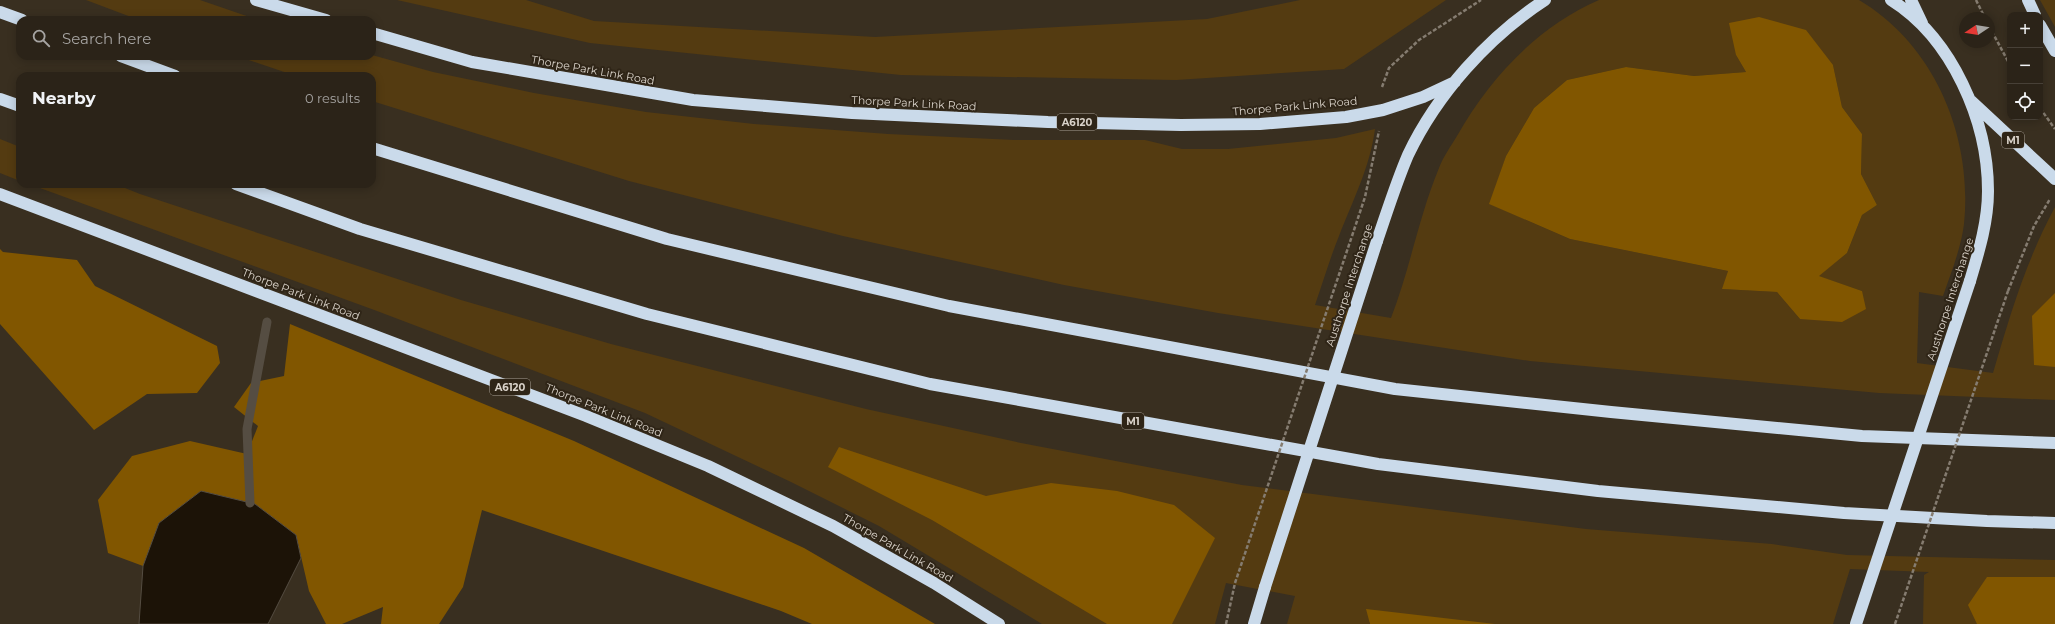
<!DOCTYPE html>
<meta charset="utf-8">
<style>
:root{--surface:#2b2318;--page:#332b21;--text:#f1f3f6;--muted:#a6a4a2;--line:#474037}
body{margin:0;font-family:Montserrat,sans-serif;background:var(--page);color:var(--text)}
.controls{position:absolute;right:12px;top:12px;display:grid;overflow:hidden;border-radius:8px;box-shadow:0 2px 10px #0003}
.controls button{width:36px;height:36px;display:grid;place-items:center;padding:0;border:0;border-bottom:1px solid var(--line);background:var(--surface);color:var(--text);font:20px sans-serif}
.compass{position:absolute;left:1959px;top:12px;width:36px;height:36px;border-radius:50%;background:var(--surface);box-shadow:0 2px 10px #0003;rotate:258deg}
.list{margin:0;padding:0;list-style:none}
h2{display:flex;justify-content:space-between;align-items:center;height:52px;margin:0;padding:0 16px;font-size:17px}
h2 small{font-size:13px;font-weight:400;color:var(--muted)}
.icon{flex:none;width:22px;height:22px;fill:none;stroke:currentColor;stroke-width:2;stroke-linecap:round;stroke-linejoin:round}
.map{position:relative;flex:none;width:2055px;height:624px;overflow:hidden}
.search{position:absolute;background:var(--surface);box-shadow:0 2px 10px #0003;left:16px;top:16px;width:360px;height:44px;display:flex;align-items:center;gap:10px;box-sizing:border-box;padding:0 14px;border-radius:12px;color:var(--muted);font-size:15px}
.panel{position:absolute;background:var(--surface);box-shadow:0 2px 10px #0003;left:16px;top:72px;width:360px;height:116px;border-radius:12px}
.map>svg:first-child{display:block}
.green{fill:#543b11;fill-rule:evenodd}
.forest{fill:#815600}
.water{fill:#1c1307;stroke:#554d42}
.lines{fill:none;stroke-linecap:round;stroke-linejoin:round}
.stream{stroke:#554d42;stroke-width:9}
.path{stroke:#857c70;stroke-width:2.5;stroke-dasharray:4 2;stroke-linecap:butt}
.highway{stroke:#cadaea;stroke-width:12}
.path-bridge{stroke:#857c70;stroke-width:2.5;stroke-dasharray:4 2;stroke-linecap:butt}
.highway-bridge{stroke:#cadaea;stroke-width:12}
.labels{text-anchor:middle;stroke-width:4;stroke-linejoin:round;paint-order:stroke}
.shield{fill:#2f2517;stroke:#a79f94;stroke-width:1}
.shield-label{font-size:10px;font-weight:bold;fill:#dad3ca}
.street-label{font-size:11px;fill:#dad3ca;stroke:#2f2517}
</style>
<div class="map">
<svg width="2055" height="624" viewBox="0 0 2055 624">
<rect width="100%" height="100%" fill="#392f20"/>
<!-- green -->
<path class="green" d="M86,0H200L258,20H139Z
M397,0H526L594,21L875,37L1207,19L1300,0H1446L1344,69L1176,80L901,75L590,43Z
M1599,0H1859C1935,45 1973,137 1964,224C1961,248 1951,273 1943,296L1919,292L1917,363L1993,373C2010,315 2026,261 2055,207V400L1879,393L1530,361L1218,313L1064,285L843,236L629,181L372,101V76H296L237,56L372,55L433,72L534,93L646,112L754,124L888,134L1014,140H1145L1182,149H1228L1336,138L1375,129C1370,167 1353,200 1339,236C1330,258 1323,282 1315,305L1391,318C1410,269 1419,216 1439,168C1443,157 1451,146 1457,136C1490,78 1537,27 1599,0ZM1736,55L1833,65L1842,107L1862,134L1861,174L1877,205L1862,215L1847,253L1818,276L1862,291L1800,319L1777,292L1723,289L1728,271L1570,239L1490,204L1506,156L1534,108L1567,80L1626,67L1694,76L1746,72Z
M2040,0H2055V27Z
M0,139L20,147V181L0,173Z
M29,184H115L140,194L461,300L611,344L866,409L1021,443L1242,485L1586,529L1772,544L1847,555L2055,560V624H1923L1924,575L1929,572L1850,569L1833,624H1383L1369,622L1370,624H1287L1295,596L1226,583L1215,624H1042L879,526L791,482L645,413L377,311Z"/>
<!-- forest -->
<path class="forest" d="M1759,17L1806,30L1833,65L1842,107L1862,134L1861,174L1877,205L1862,215L1847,253L1819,276L1862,291L1866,309L1842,322L1800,319L1777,292L1722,289L1728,271L1570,239L1489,204L1506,156L1534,108L1567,80L1626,67L1694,76L1746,72L1736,55L1729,23Z
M0,249L3,252L77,260L95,286L217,346L220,363L197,393L147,394L94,430L0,324Z
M2055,293V367L2034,365L2032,316Z
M290,324L574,441L804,548L935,624H812L781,611L482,510L463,587L439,624H381L383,607L342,624H326L309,591L296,535L255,504L201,491L159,523L143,566L108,553L98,500L132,456L190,441L247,454L258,426L234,407L251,383L284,376Z
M839,447L986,496L1051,483L1117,491L1174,505L1215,538L1172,624H1107L932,520L828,467Z
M1987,577H2055V624H1977L1968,605Z
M1366,609L1495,624H1370Z"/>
<!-- water -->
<path class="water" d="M201,491L255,504L296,535L301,558L268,624H139L143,566L159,523Z"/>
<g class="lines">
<!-- stream -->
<path class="stream" d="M250,503L247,429L267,322"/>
<!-- path -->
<path class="path" d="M1976,0L1985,18
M1989,26L2010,65
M1382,87L1389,68L1419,40L1481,0
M2040,108L2055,129
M1352,236L1365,197L1379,131
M2008,291L2034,226L2050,199
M1226,624L1235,583"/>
<!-- highway -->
<path class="highway" d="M256,0L326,20
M1891,0C1952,38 1988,121 1988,191C1988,222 1979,251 1970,281
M1911,0L1922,23
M2028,0L2035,15
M0,12L22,20
M2040,25L2055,51
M372,33L472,62L693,100L852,113L1048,122L1181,125L1260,124L1346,117L1383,110L1423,97L1455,82
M121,56L175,76
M0,99L20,106
M1971,101L2055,179
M372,148L667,239L949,306L1395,389L1611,412L1862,436L2055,443
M236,184L360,229L647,314L930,384L1378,464L1598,491L1844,513L1987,521L2055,523
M0,194L586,416L708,466L833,526L934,583L999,624
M1377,241C1387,212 1396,183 1408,155C1437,94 1488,37 1545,0
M1254,624L1265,587"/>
<!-- path-bridge -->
<path class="path-bridge" d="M1235,583L1352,236
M1895,624L2008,291"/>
<!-- highway-bridge -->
<path class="highway-bridge" d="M1265,587L1377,241
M1856,624L1970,281"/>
</g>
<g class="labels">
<!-- shield labels -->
<g class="shield">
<rect x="1057" y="114" width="40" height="16" rx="3"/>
<rect x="2002" y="132" width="22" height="16" rx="3"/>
<rect x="490" y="379" width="40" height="16" rx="3"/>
<rect x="1122" y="413" width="22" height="16" rx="3"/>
</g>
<g class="shield-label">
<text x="1077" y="126">A6120</text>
<text x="2013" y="144">M1</text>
<text x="510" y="391">A6120</text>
<text x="1133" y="425">M1</text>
</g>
<!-- street labels -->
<g class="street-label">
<text transform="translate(593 70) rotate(10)" y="4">Thorpe Park Link Road</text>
<text transform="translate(914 103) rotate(3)" y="4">Thorpe Park Link Road</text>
<text transform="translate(1295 106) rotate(-5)" y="4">Thorpe Park Link Road</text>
<text transform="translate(1349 285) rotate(-72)" y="4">Austhorpe Interchange</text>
<text transform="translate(301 294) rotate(21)" y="4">Thorpe Park Link Road</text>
<text transform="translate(1950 299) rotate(-72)" y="4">Austhorpe Interchange</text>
<text transform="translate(604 410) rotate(22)" y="4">Thorpe Park Link Road</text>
<text transform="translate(898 548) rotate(30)" y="4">Thorpe Park Link Road</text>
</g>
</g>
</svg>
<div class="controls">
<button>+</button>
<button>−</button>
<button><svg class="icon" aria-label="locate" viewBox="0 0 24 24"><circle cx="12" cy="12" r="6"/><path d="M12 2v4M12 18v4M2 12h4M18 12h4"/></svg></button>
</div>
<svg class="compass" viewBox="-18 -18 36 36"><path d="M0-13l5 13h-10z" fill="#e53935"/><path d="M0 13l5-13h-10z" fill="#a6a4a2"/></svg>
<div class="search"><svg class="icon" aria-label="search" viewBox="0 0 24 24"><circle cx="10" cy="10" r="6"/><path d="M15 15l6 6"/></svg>Search here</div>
<section class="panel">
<h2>Nearby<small>0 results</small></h2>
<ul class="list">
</ul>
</section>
</div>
